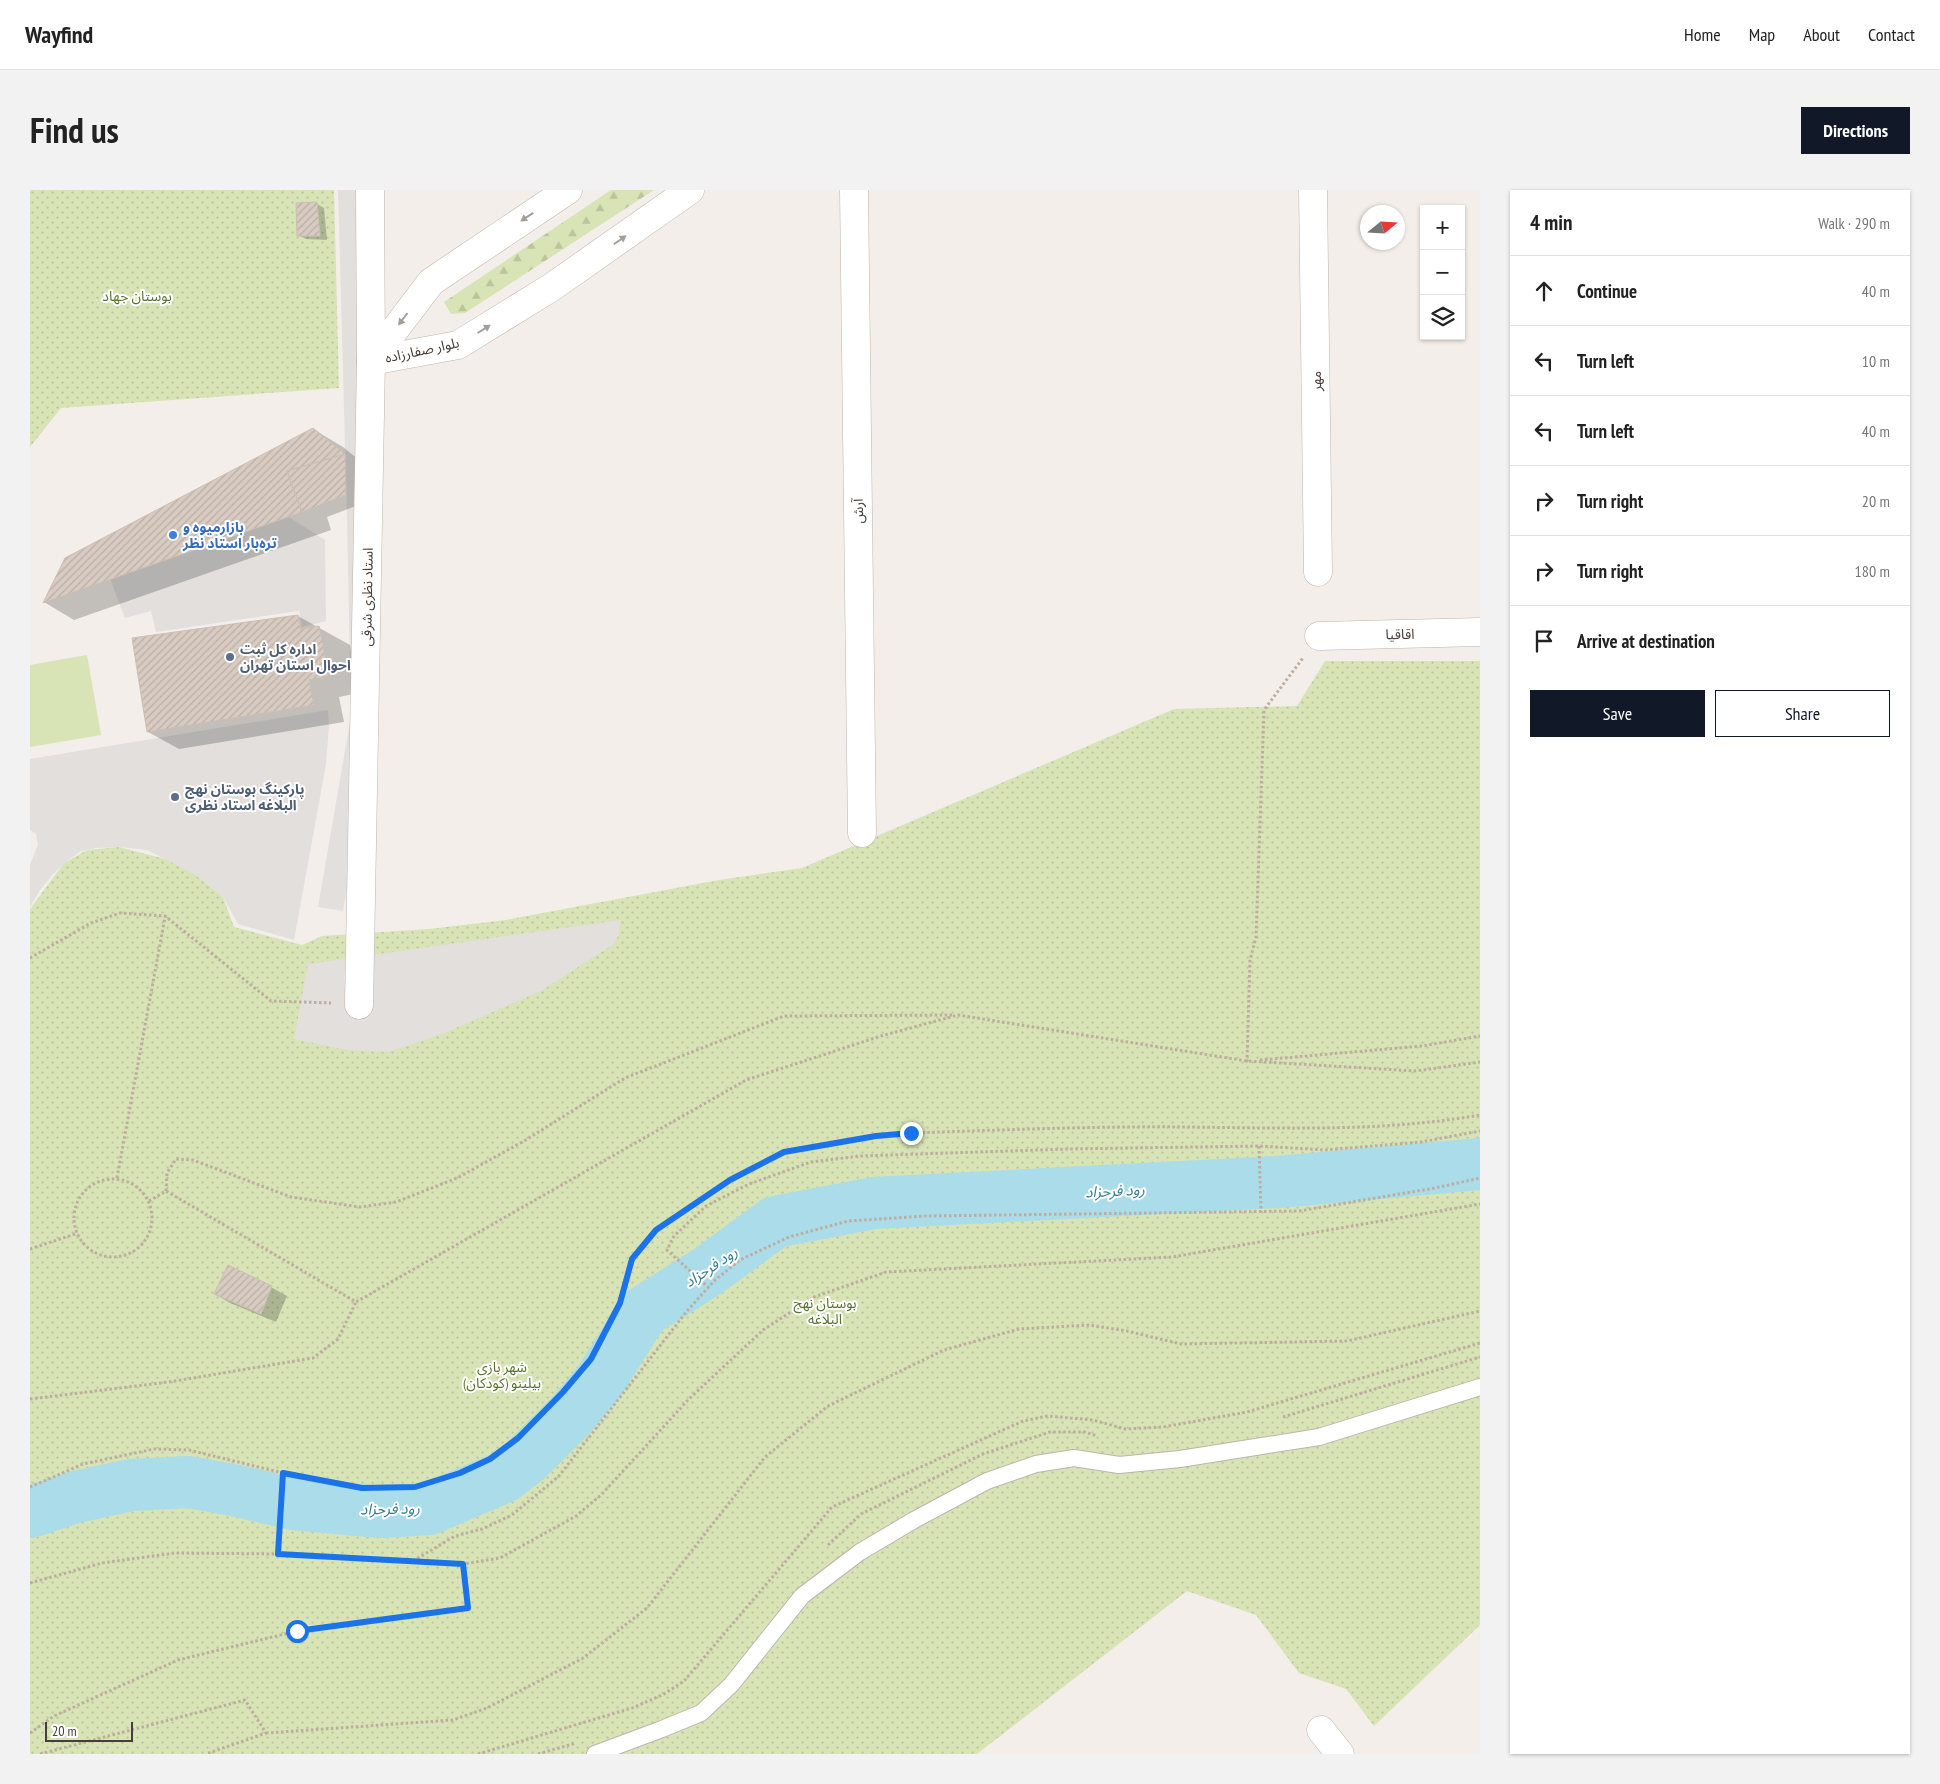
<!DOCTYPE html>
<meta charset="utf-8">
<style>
:root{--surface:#fff;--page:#f2f2f2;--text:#222;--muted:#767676;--line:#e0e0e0;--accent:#111827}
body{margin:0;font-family:"PT Sans Narrow","Noto Sans Arabic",sans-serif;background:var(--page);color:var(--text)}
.controls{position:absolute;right:15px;top:15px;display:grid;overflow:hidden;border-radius:0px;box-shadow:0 1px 4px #0004}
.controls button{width:45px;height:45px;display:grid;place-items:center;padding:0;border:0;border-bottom:1px solid var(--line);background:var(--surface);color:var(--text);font:25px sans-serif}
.compass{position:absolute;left:1330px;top:15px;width:45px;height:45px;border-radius:50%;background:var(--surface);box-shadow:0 1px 4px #0004;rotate:72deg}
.scale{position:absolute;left:15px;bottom:12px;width:88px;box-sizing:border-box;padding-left:5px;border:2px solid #463e38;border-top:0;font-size:14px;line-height:18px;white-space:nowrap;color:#463e38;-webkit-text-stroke:4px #fff;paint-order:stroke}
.stop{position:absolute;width:15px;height:15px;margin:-11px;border:4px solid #1a73e8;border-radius:50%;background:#fff}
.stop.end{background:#1a73e8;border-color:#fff;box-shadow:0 1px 5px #0008}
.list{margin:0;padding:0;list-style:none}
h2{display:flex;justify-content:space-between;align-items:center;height:65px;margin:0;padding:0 20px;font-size:21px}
h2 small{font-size:16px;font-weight:400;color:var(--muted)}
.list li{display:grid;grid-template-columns:32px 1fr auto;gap:15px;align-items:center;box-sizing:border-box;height:70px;padding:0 20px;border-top:1px solid var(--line)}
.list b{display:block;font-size:19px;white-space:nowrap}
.list em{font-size:16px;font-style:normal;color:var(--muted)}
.actions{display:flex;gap:10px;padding:15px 20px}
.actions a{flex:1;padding:11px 0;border:1px solid var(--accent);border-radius:0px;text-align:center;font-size:18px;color:var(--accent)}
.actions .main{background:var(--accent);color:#fff}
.icon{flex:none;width:28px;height:28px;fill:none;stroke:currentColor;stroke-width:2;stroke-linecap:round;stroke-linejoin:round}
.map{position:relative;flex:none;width:1450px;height:1564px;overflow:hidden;border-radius:0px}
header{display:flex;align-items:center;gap:30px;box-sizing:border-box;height:70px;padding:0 25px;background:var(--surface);border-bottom:1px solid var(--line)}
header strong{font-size:24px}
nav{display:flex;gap:28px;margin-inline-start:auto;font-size:18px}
.intro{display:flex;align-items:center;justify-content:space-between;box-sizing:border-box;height:120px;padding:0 30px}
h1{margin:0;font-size:35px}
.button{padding:12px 22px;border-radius:0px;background:var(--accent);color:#fff;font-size:18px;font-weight:700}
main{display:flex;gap:30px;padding:0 30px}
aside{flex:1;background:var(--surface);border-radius:0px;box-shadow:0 1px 4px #0004}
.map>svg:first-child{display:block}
.grass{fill:#d8e3b6}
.forest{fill:url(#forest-firs)}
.park{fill:url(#park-dots)}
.parking{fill:#e2dfdd}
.shadow{fill:#0003}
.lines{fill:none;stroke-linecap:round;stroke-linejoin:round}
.river{stroke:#abdcea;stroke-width:52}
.building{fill:url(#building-hatch);stroke:#cebeb3}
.service-casing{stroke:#beb4ac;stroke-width:18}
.minor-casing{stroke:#beb4ac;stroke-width:29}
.tertiary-casing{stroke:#beb4ac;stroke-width:29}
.path{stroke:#bead9f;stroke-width:3;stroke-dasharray:2.5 2.5;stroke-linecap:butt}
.service{stroke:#fff;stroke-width:16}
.minor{stroke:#fff;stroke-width:28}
.tertiary{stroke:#fff;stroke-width:28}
.oneway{fill:#a29e9c}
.route{stroke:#1a73e8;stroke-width:6}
.shop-dot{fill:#3f7fe0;stroke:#fff;stroke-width:2}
.service-dot{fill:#5c6f8a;stroke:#fff;stroke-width:2}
.labels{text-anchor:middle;stroke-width:4;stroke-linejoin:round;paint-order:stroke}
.park-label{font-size:14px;fill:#567330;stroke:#fff}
.street-label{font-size:14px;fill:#463e38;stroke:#fff}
.shop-label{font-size:14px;font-weight:bold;fill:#366cbe;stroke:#fff;text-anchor:start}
.service-label{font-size:14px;font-weight:bold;fill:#4e5e75;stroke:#fff;text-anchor:start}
.water-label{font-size:15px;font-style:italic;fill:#357c91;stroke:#fff}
</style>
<header>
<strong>Wayfind</strong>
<nav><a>Home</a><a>Map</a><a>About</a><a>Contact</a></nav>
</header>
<div class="intro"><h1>Find us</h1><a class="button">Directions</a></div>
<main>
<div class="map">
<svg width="1450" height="1564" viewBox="0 0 1450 1564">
<defs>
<pattern id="forest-firs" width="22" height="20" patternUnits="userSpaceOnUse" patternTransform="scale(1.25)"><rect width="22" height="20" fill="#d8e3b6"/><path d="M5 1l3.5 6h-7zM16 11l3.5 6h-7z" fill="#bbc49d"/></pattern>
<pattern id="park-dots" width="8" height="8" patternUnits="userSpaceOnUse" patternTransform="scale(1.25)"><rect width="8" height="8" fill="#d8e3b6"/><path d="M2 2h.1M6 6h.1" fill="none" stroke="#bbc49d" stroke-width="1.8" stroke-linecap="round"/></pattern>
<pattern id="building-hatch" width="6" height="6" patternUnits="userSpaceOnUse" patternTransform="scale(1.25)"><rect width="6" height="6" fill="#d7cbc2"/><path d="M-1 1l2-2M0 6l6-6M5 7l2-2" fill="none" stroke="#baafa7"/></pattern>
</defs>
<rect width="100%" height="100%" fill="#f3eee9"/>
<!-- grass -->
<path class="grass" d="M57,465L71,545L0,557V475Z"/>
<!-- forest -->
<path class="forest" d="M581,0H624L435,123L421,124L414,112Z"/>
<!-- park -->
<path class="park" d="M0,0H304L309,198L31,218L0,257Z
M1295,471H1450V1435L1344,1536L1316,1499L1269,1483L1226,1425L1157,1401L947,1564H0V719L34,673L57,660L89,657L139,670L166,685L193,707L204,737L272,755L292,746L399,739L476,730L689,690L772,678L1144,519L1267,516Z"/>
<!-- parking -->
<path class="parking" d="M308,0H332L341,558L313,721L288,717L321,526L317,327Z
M238,314L295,350L296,431L272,437L269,421L126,442L121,421L95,428L79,386Z
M298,520L299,536L296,574L264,750L208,734L193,707L166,685L117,660L89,657L66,658L51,661L38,670L24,683L10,700L0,717V675L8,655L6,644L0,640V569Z
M590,730L589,745L584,754L511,801L412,844L359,862L317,860L264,849L278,774Z"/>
<!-- shadow -->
<path class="shadow" d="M287,14L294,18L297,50L276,49L268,45Z
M283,239L313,257L344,282L331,314L297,327L301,340L44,430L14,412Z
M268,426L320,455L328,503L309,507L314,532L149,559L118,542L103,449Z
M241,1097L257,1106L246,1132L200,1113L185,1104Z"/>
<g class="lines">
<!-- river -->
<path class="river" d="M0,1322L46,1307L101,1295L159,1292L208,1301L263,1314L351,1322L399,1319L474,1287L496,1270L541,1225L569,1192L613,1122L678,1081L745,1032L844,1013L1248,992L1450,974"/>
</g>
<!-- building -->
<path class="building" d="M287,12L290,46H267L266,13Z
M283,238L315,264L257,281L272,322L13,413L35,368Z
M315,264L316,305L272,322L257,281Z
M268,425L270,439L289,436L299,486L279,490L284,515L117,542L102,448Z
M198,1075L242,1096L231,1124L184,1104Z"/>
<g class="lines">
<defs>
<path id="service" d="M565,1564L632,1539L671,1523L701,1495L772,1406L830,1362L884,1330L957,1291L1006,1274L1044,1268L1089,1275L1150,1269L1289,1247L1450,1197"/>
<path id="minor" d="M824,0L832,643
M1283,0L1288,382
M1289,446L1450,442
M329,815L341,171L340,0
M1291,1540L1310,1564"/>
<path id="tertiary" d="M341,171L428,155L522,97L660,0
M341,171L401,92L538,0"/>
</defs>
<!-- service casing -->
<use href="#service" class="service-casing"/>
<!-- minor casing -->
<use href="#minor" class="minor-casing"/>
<!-- tertiary casing -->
<use href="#tertiary" class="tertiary-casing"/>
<!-- path -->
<path class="path" d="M0,768L61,733L90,723L135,726L241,811L301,813
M1218,870L1217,871L1220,770L1226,747L1234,520L1273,468
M1230,870L1392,856L1450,846
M1229,956L1231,1022
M87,988L135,727
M44 1028a39 39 0 1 1 78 0a39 39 0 1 1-78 0Z
M136,1001L137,983L146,969L163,970L261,1007L330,1017L366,1012L427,988L494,951L595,888L754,826L922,825
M119,1011L136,1001L326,1112L716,890L851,846L928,825L1217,871L1386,881L1450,872
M0,1059L48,1043
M679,1098L637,1060L644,1046L676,1016L719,994L781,972L830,966L1037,959L1229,956L1295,960L1391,952L1450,941
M0,1209L139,1192L283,1168L308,1149L326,1112
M1253,1227L1450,1167
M0,1297L53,1274L124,1259L159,1260L253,1283L332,1298L385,1297L430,1283L460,1269L488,1248L533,1202L561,1169L590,1113L602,1069L626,1039L700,990L754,962L846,946L881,943C972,940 1065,936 1156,937C1255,938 1353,942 1450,925
M798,1355L831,1324L953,1264L1020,1242H1055L1067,1246
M248,1364L253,1283
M383,1371L425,1346L452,1339L482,1325L529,1286L657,1121L684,1091L710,1070L759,1047L818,1031L896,1026L1269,1021L1405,998L1450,988
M0,1393L72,1373L145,1363L248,1364L433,1374L470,1368L546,1326L571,1305L659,1209L733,1140L784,1107L856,1082L1142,1067L1450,1014
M0,1543L24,1526L148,1470L267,1441L438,1418L433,1374
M236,1543L423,1530L457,1518L553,1468L617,1418L735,1267L798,1216L914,1160L989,1139L1059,1135L1097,1141L1151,1154L1317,1151L1450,1121
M10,1564L215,1510L236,1543L176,1564
M448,1564L602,1518L634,1504L654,1491L802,1317L993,1231L1018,1226L1063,1230L1095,1239L1133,1237L1217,1222L1450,1153
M508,1564L546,1553"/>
<!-- service -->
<use href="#service" class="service"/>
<!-- minor -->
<use href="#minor" class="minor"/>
<!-- tertiary -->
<use href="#tertiary" class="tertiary"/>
</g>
<!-- one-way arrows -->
<defs><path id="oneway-solid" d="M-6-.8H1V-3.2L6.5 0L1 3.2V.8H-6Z" transform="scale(1.25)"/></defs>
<g class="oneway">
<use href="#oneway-solid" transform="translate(497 27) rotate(147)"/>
<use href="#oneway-solid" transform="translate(590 50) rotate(-35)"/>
<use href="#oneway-solid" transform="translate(373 129) rotate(127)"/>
<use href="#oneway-solid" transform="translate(454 139) rotate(-32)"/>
</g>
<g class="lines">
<!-- route -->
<path class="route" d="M267,1441L438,1418L433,1374L248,1364L253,1283L332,1298L385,1297L430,1283L460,1269L488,1248L533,1202L561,1169L590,1113L602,1069L626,1040L700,990L754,962L846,946L881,943"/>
</g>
<!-- markers -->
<circle class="shop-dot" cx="143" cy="345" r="5"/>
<g class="service-dot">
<circle cx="200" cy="467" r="5"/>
<circle cx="145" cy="607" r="5"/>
</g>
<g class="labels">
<!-- park labels -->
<g class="park-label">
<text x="107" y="111">بوستان جهاد</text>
<text x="795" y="1118">بوستان نهج<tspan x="795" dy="16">البلاغه</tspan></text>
<text x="472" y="1182">شهر بازی<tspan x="472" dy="16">بیلینو (کودکان)</tspan></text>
</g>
<!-- street labels -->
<g class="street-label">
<text transform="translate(392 160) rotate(-12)" y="5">بلوار صفارزاده</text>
<text transform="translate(1286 191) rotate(-91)" y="5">مهر</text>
<text transform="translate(828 321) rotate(-91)" y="5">آرش</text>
<text transform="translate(337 407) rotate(-89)" y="5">استاد نظری شرقی</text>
<text transform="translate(1370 444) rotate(-1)" y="5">اقاقیا</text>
</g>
<!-- shop labels -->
<g class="shop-label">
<text x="153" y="342">بازارمیوه و<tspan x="153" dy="16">تره‌بار استاد نظر</tspan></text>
</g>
<!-- service labels -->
<g class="service-label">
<text x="210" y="464">اداره کل ثبت<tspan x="210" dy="16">احوال استان تهران</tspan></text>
<text x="155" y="604">پارکینگ بوستان نهج<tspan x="155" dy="16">البلاغه استاد نظری</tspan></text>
</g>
<!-- water labels -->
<g class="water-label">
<text transform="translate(1085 1001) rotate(-3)" y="5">رود فرحزاد</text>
<text transform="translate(681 1077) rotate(-34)" y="5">رود فرحزاد</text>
<text transform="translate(360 1319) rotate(-1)" y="5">رود فرحزاد</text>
</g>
</g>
</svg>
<div class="controls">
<button>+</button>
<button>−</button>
<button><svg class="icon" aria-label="layers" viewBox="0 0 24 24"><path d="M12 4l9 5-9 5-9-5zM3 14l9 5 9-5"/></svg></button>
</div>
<svg class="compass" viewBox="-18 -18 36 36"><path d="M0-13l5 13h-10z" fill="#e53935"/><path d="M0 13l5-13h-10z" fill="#767676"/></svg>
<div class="scale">20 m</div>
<div class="stop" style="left:267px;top:1441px"></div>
<div class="stop end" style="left:881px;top:943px"></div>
</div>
<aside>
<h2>4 min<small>Walk · 290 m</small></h2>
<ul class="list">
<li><svg class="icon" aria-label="ahead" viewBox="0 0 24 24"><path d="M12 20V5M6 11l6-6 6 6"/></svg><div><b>Continue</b></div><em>40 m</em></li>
<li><svg class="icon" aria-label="left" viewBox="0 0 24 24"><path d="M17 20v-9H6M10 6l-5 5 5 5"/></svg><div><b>Turn left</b></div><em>10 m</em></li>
<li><svg class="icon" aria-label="left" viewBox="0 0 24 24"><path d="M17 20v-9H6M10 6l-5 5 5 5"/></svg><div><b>Turn left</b></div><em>40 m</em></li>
<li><svg class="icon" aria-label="right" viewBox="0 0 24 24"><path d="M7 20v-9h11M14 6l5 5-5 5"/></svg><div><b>Turn right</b></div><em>20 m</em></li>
<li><svg class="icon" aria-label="right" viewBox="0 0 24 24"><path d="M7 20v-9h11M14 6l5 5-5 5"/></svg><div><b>Turn right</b></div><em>180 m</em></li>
<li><svg class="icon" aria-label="arrive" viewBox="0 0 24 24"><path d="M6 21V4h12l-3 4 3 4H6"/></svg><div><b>Arrive at destination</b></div></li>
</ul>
<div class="actions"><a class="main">Save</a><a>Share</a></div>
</aside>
</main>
